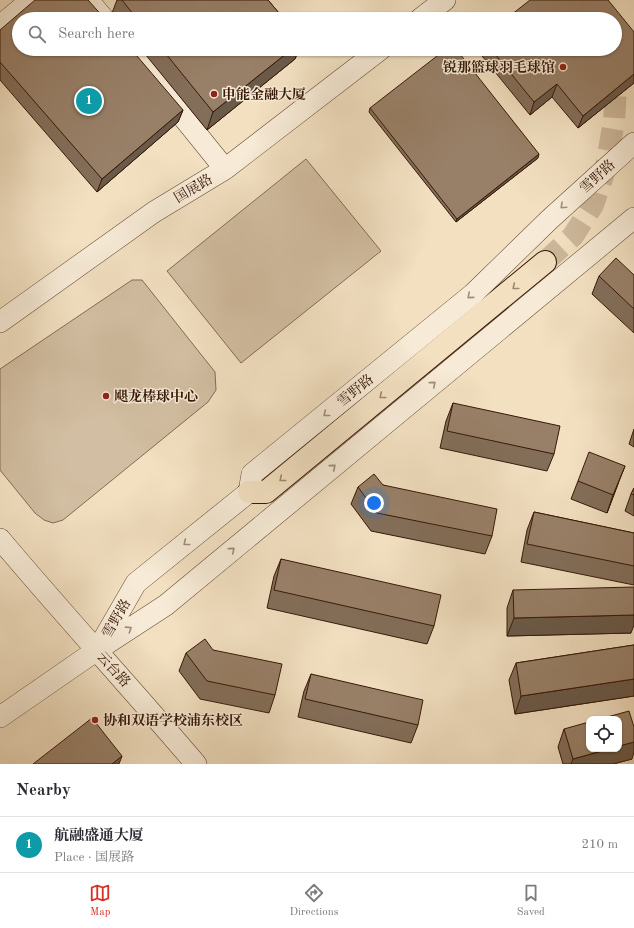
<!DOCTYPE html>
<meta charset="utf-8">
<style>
:root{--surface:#fff;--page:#f7f7f7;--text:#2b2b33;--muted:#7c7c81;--line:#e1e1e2;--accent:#d93025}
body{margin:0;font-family:"Old Standard TT","Noto Serif SC",serif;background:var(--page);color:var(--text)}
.controls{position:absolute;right:12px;bottom:12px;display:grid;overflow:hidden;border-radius:8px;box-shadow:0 1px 3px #0004}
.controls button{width:36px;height:36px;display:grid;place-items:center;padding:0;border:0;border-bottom:1px solid var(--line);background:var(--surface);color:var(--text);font:20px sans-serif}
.you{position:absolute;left:374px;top:503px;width:14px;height:14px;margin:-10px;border:3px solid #fff;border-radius:50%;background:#1a73e8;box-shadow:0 0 0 6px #1a73e833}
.badge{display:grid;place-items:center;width:26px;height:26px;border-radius:50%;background:var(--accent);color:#fff;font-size:13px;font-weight:700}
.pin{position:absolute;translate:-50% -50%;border:2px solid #fff;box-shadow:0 1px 4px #0006}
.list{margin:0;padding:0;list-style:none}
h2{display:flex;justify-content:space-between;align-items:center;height:52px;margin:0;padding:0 16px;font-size:17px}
h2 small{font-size:13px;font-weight:400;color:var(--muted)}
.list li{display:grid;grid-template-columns:26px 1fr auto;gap:12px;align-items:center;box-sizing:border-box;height:56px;padding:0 16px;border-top:1px solid var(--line)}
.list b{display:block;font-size:15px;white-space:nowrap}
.list p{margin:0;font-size:13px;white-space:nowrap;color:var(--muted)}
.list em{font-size:13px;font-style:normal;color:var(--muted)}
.icon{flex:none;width:22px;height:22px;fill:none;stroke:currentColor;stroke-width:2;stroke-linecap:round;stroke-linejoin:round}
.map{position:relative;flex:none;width:634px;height:764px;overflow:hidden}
.search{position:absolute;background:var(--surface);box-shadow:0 1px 3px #0004;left:12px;right:12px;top:12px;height:44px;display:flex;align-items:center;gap:10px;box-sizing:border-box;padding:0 14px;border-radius:22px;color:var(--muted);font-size:15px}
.sheet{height:108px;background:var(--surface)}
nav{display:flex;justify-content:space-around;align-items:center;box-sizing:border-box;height:56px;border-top:1px solid var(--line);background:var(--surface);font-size:11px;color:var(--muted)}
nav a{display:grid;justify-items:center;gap:2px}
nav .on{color:var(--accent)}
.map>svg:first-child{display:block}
.green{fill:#d2bea2;stroke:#846b55}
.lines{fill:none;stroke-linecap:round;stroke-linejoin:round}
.major-tunnel{stroke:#cdb89c;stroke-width:22;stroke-dasharray:22 11;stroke-linecap:butt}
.minor-casing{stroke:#664a36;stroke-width:22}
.major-casing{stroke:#371808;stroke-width:24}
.minor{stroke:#f7ebd7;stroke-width:21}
.major{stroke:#f2e0c1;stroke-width:22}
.wall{fill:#836e59;stroke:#371808}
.shaded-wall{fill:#6a5a49;stroke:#371808}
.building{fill:#988068;stroke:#371808}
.oneway{stroke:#a18c7a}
.oneway2{stroke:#9e866e}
.poi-dot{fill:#8f2418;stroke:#f7ebd7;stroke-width:1.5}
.labels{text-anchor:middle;stroke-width:3;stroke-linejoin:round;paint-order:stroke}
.poi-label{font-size:14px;font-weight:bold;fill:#371808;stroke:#f7ebd7;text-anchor:start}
.street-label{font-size:14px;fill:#371808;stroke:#f7ebd7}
</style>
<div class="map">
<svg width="634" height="764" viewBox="0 0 634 764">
<rect width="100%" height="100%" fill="#f2e0c1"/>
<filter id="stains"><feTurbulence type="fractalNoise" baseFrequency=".005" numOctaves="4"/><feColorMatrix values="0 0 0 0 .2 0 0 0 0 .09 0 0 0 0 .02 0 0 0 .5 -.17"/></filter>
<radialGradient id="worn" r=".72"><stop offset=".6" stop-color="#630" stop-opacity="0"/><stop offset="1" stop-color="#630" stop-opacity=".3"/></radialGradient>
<!-- green -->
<path class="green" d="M306,159L381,251L241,363L167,271Z
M132,280H142L215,372L216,390L208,402L63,520L53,523L44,520L35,513L0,470V369Z"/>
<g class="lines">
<!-- major-tunnel -->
<path class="major-tunnel" d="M545,262L573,236L593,205L606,167L614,121L617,70L614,49"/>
<defs>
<path id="minor" d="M88,0L104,19
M420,19L445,0
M0,26L31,0
M128,49L225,169
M0,322L154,212L225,169L381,49
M0,539C64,615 131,688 196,764
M99,647L136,583L249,492L252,474L473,294L550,219L634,143
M0,717L97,650L166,605L634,218"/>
<path id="major" d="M249,492H266L545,262"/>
</defs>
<!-- minor casing -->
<use href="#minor" class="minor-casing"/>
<!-- major casing -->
<use href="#major" class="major-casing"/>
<!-- minor -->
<use href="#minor" class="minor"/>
<!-- major -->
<use href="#major" class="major"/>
</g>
<!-- wall -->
<path class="wall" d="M117,0H268L284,19H116L112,13Z
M0,30L183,110L178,122L97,192L0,80Z
M634,32V83L578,128L552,97L530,115L478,51L479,49H615Z
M141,49H299L295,59L207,130Z
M370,108L538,158L456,222L369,112Z
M634,275V333L592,294L599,276Z
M453,403L554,454L547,471L440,448L446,421Z
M634,429V447L629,444Z
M578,481L618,484L607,513L571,499Z
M383,485L492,536L485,554L371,531L351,504L358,487Z
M634,488V516L625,511L631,494Z
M534,512L634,533V585L521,562L527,530Z
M281,559L434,626L427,644L267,608L274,576Z
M513,590L631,633L507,636V608Z
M634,645V696L515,714L509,680L516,663Z
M213,650L275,695L269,713L200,699L179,671L186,653Z
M311,674L418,725L411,743L298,717L304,691Z
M564,729L632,759L613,764H563L558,747Z"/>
<!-- shaded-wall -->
<path class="shaded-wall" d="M292,49H299L295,59L207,130L213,112Z
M634,74V83L578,128L583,116Z
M557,84L552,97L530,115L534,102Z
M183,110L178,122L97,192L102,179Z
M539,154L538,158L456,222L457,219Z
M625,466L618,484L607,513L613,495Z
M634,615V625L631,633L507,636L514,618Z
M634,679V696L515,714L521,696Z
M634,742V752L632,759L613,764H571L573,759L609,749H619V746Z
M122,756L119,764H112Z"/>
<!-- building -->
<path class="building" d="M35,0H88L105,19H19V49H131L183,110L102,179L0,62V30Z
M122,0H268L284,19H137Z
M530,0H608L634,32V74L583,116L557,84L534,102L491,49H615V19H506Z
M162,49H292L213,112Z
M446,49H456L539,154L457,219L370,108Z
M616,258L634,275V309L599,276Z
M453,403L560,426L554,454L447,431Z
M589,452L625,466L613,495L578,481Z
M374,474L383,485L497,509L492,536L377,513L358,487Z
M634,488V495L631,494Z
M534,512L634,533V566L527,544Z
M281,559L441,595L434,626L274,590Z
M634,587V615L514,618L513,590Z
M205,639L213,650L282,664L275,695L207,681L186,653Z
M634,645V679L521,696L516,663Z
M311,674L423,700L418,725L305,699Z
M629,711L634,727V742L619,746V719H600Z
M92,718L122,756L112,764H33Z
M589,722V749H609L573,759L564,729Z"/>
<!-- one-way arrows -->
<defs><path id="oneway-chevron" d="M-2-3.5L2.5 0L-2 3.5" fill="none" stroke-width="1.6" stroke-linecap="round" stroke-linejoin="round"/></defs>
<g class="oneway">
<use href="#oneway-chevron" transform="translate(563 206) rotate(137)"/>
<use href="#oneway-chevron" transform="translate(470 296) rotate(139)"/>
<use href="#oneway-chevron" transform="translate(433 384) rotate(-40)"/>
<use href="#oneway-chevron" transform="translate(326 414) rotate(141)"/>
<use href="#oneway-chevron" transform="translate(333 467) rotate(-40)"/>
<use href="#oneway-chevron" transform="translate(186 543) rotate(141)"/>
<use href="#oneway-chevron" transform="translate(232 550) rotate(-40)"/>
<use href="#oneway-chevron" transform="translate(129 629) rotate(-33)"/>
</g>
<g class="oneway2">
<use href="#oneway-chevron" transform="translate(515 287) rotate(141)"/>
<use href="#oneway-chevron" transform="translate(382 396) rotate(141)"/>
<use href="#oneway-chevron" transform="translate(282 479) rotate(141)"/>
</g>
<!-- markers -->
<g class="poi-dot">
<circle cx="563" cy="67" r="4"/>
<circle cx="214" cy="94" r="4"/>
<circle cx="106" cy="396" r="4"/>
<circle cx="95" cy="720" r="4"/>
</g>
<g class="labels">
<!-- poi labels -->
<g class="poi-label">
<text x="555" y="72" text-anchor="end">锐那篮球羽毛球馆</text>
<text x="222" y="99">申能金融大厦</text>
<text x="114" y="401">飓龙棒球中心</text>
<text x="103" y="725">协和双语学校浦东校区</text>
</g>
<!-- street labels -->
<g class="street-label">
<text transform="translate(597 176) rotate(-42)" y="5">雪野路</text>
<text transform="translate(193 188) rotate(-31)" y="5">国展路</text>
<text transform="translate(355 390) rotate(-39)" y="5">雪野路</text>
<text transform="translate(116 618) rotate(-60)" y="5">雪野路</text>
<text transform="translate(114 669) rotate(48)" y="5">云台路</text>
</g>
</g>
<rect width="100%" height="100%" filter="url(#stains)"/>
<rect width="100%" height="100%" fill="url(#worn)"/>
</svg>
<div class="controls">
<button><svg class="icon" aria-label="locate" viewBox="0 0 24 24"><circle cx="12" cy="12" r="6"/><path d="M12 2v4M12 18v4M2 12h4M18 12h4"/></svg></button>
</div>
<div class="you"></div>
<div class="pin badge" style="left:89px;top:101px;background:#0f9aa8">1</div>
<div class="search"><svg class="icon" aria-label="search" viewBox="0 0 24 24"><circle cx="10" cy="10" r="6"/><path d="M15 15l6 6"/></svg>Search here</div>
</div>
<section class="sheet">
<h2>Nearby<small></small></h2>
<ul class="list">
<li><span class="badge" style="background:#0f9aa8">1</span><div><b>航融盛通大厦</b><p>Place · 国展路</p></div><em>210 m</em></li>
</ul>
</section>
<nav>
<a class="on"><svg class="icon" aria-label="map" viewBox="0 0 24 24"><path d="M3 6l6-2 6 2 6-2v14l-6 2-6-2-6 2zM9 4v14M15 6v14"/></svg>Map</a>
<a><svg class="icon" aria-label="directions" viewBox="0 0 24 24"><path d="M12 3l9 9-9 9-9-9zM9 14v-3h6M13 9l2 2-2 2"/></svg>Directions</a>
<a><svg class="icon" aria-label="saved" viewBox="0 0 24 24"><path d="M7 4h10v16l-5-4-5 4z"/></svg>Saved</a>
</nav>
